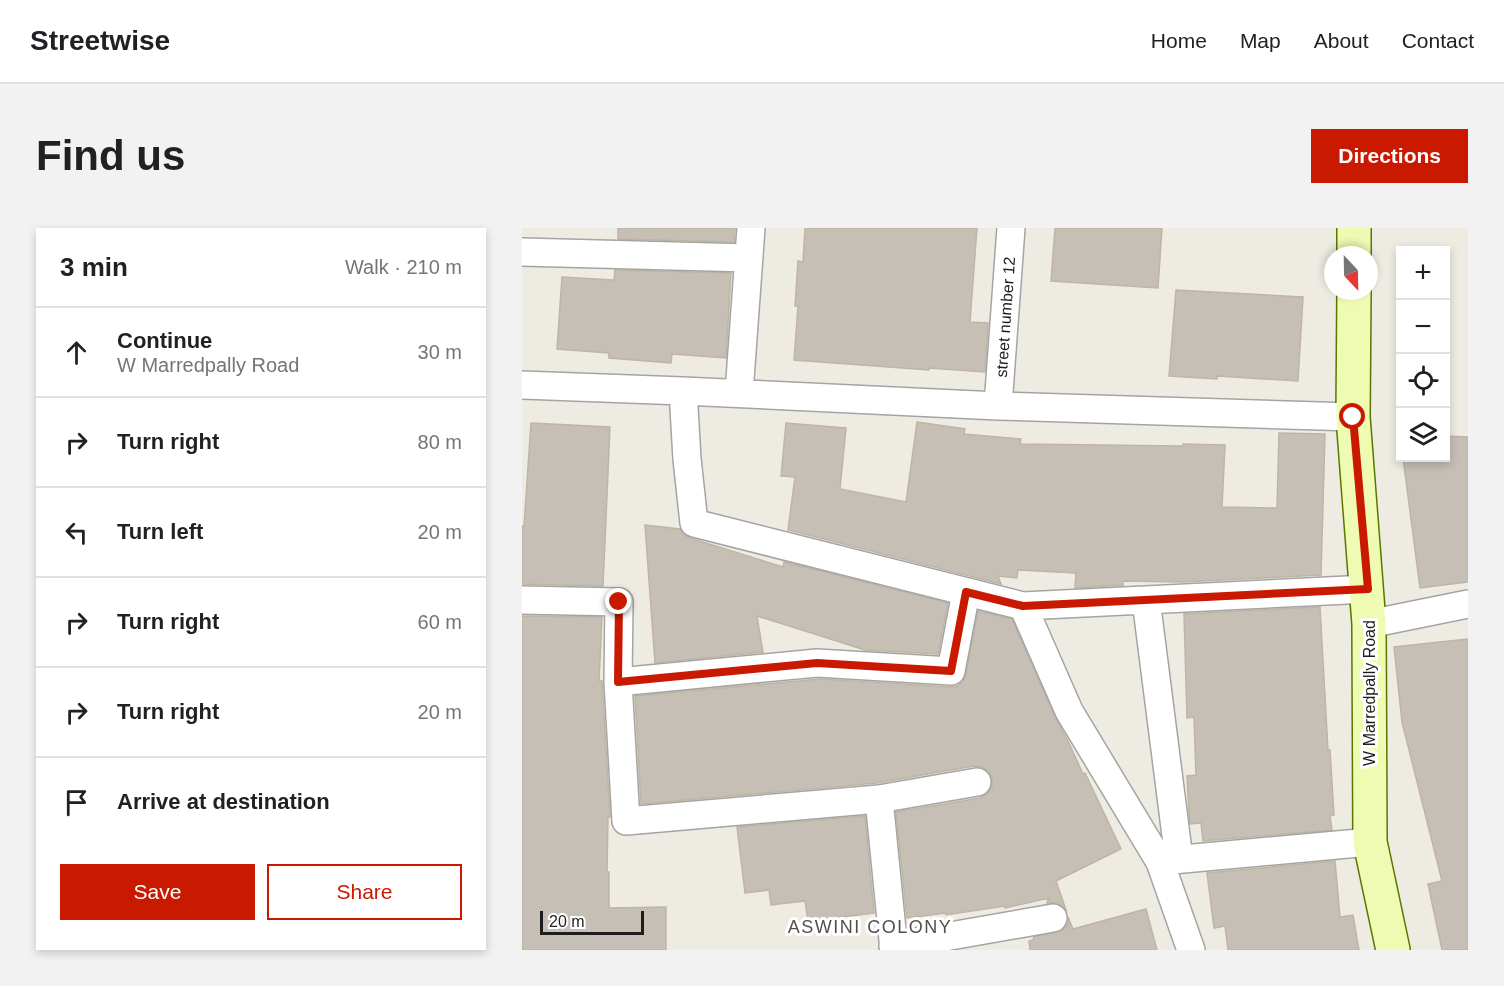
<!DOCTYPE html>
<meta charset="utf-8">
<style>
:root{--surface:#fff;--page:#f2f2f2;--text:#202124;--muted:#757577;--line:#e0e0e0;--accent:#c91900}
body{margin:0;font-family:Helvetica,sans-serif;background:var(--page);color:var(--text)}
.controls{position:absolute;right:18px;top:18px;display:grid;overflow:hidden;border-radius:0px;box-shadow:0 3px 9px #0003}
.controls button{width:54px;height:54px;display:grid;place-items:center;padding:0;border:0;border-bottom:2px solid var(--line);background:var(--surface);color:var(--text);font:30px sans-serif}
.compass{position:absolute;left:802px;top:18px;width:54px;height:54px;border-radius:50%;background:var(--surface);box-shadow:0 3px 9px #0003;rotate:158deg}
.scale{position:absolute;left:18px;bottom:15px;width:104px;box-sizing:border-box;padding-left:6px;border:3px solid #1d1d1d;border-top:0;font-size:16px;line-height:21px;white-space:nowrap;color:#1d1d1d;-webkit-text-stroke:4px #fff;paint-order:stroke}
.stop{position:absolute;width:18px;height:18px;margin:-14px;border:4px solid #c91900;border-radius:50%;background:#fff}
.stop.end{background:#c91900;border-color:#fff;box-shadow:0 2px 6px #0008}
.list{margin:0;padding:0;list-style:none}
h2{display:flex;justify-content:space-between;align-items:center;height:78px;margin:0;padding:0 24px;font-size:26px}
h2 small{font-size:20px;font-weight:400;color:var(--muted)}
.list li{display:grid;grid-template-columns:39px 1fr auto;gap:18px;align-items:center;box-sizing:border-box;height:90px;padding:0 24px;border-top:2px solid var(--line)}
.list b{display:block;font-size:22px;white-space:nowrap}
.list p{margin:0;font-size:20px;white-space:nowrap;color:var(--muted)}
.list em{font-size:20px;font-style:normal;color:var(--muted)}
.actions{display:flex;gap:12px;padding:18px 24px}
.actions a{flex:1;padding:14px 0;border:2px solid var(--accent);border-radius:0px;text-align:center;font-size:21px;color:var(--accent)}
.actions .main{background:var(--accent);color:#fff}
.icon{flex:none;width:33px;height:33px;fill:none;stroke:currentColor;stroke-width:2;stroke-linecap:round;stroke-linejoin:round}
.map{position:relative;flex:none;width:946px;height:722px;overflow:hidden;border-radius:0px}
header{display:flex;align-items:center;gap:36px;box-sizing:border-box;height:84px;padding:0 30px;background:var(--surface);border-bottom:2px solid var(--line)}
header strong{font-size:28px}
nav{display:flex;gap:33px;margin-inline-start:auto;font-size:21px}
.intro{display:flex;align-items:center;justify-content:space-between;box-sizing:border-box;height:144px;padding:0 36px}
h1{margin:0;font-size:42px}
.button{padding:15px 27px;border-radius:0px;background:var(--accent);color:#fff;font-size:21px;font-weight:700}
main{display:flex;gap:36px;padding:0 36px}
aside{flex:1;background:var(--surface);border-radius:0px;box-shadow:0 3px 9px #0003}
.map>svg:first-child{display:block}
.building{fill:#c6bfb5;stroke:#c0b4a4;stroke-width:1.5}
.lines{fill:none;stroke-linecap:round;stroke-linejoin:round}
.street-casing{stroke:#a4a4a4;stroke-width:30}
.secondary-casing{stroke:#5b7601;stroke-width:36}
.street{stroke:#fff;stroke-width:27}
.secondary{stroke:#effbb3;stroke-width:33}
.route{stroke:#c91900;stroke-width:8}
.labels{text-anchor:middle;stroke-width:6;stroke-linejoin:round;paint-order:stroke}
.street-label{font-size:16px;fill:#1d1d1d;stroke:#fff}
.neighbourhood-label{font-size:18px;letter-spacing:1.5px;fill:#505050;stroke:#fff}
</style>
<header>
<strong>Streetwise</strong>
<nav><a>Home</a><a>Map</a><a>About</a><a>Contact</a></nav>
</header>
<div class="intro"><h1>Find us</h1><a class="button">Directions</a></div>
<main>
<aside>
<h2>3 min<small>Walk · 210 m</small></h2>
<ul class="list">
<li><svg class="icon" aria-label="ahead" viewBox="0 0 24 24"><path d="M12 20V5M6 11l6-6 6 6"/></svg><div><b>Continue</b><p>W Marredpally Road</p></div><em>30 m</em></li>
<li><svg class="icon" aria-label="right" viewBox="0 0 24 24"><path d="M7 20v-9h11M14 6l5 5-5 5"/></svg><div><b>Turn right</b></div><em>80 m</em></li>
<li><svg class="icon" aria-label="left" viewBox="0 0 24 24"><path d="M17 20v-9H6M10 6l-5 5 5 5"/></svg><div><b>Turn left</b></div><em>20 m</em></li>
<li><svg class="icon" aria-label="right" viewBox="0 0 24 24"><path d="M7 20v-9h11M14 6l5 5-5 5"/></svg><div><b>Turn right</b></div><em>60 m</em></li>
<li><svg class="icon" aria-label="right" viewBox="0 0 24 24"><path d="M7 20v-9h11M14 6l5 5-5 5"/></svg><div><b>Turn right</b></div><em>20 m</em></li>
<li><svg class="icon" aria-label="arrive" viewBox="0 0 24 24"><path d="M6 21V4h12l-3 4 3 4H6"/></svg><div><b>Arrive at destination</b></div></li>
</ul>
<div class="actions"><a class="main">Save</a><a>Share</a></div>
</aside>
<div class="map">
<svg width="946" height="722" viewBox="0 0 946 722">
<rect width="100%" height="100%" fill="#eeece2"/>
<!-- building -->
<path class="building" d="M96,0H213L212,14L96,11Z
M283,0H455L448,94L466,95L463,144L407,140V142L272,132L276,78H273L276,33L281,34Z
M533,0H640L636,60L529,53Z
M93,42L209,45L204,130L150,126L149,135L87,130V125L35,121L40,49L92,52Z
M654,62L781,69L776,153L695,148V151L647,148Z
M395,194L443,201L442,206L499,211L498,216L661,218V216L703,217L700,279L755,280L757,205L803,206L799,347L661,354L601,353V357L553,360L554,345L496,342L495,350L476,348L479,356L266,302L273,249L259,248L264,195L324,200L318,261L384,274Z
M9,195L88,199L81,358L0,356V298H2Z
M924,208L946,209V354L898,360L881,230H924Z
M123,297L158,301L161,306L168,310L261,339L262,334L426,375L416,426L343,422L235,388L241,424L133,435Z
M798,379L806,522H808L812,587L808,588L810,602L681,613L679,595L668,596L667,586L665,548L674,547L672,489L665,490L662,386Z
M456,383L490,391L533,489L546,513L561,546L563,545L599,621L534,653L544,682L536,675H525L527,670L483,680V678L424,687V685L385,690L374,584L458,570L465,566L470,559V551L467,544L460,539L452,538L355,555L119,576L113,468L298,451L428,459L435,458L441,453L444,446Z
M0,388L80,389L77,453H80L88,589H86L85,644H87V680L144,679V722H0Z
M946,411V722H920L906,656L920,653L880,494L872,419Z
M343,588L352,685L286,693L283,673L249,677L247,662L223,665L215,599Z
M813,633L818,689L831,687L837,722H706L703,698L692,700L685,645Z
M624,681L635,722H508L507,713L511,712L512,709L541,702L546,696V689L551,701Z"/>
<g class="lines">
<defs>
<path id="street" d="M0,24L227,30
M0,157L161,163L476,178L831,189
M161,163L165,231L172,295L501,378L547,483L638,634L669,722
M217,165L229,0
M476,178L489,0
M0,372L97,374L96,454L104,593L357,571
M624,372L657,631
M501,378L846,361
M847,396L946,376
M96,454L295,435L429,443L444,364
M639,633L848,614
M371,718L531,690
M372,722L357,571L455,554"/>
<path id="secondary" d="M832,27V0
M832,63L831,189L847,396L848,614L871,722"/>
</defs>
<!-- street casing -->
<use href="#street" class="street-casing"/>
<!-- secondary casing -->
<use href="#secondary" class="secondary-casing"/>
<!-- street -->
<use href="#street" class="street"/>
<!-- secondary -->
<use href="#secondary" class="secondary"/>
</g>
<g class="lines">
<!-- route -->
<path class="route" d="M97,374L96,454L295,435L429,443L444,364L501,378L846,361L831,189"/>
</g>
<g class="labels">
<!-- street labels -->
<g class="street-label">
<text transform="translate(483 89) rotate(-86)" y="6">street number 12</text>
<text transform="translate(847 465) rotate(-90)" y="6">W Marredpally Road</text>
</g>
<!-- neighbourhood labels -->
<g class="neighbourhood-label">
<text x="348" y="705">ASWINI COLONY</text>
</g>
</g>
</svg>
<div class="controls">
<button>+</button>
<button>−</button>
<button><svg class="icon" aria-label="locate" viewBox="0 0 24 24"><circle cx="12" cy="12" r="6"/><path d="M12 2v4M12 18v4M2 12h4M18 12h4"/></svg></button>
<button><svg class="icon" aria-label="layers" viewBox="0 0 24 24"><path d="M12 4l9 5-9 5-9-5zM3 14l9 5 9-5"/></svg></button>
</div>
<svg class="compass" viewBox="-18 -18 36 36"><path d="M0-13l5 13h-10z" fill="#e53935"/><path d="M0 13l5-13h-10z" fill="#757577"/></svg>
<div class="scale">20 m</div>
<div class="stop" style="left:831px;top:189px"></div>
<div class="stop end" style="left:97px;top:374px"></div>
</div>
</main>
